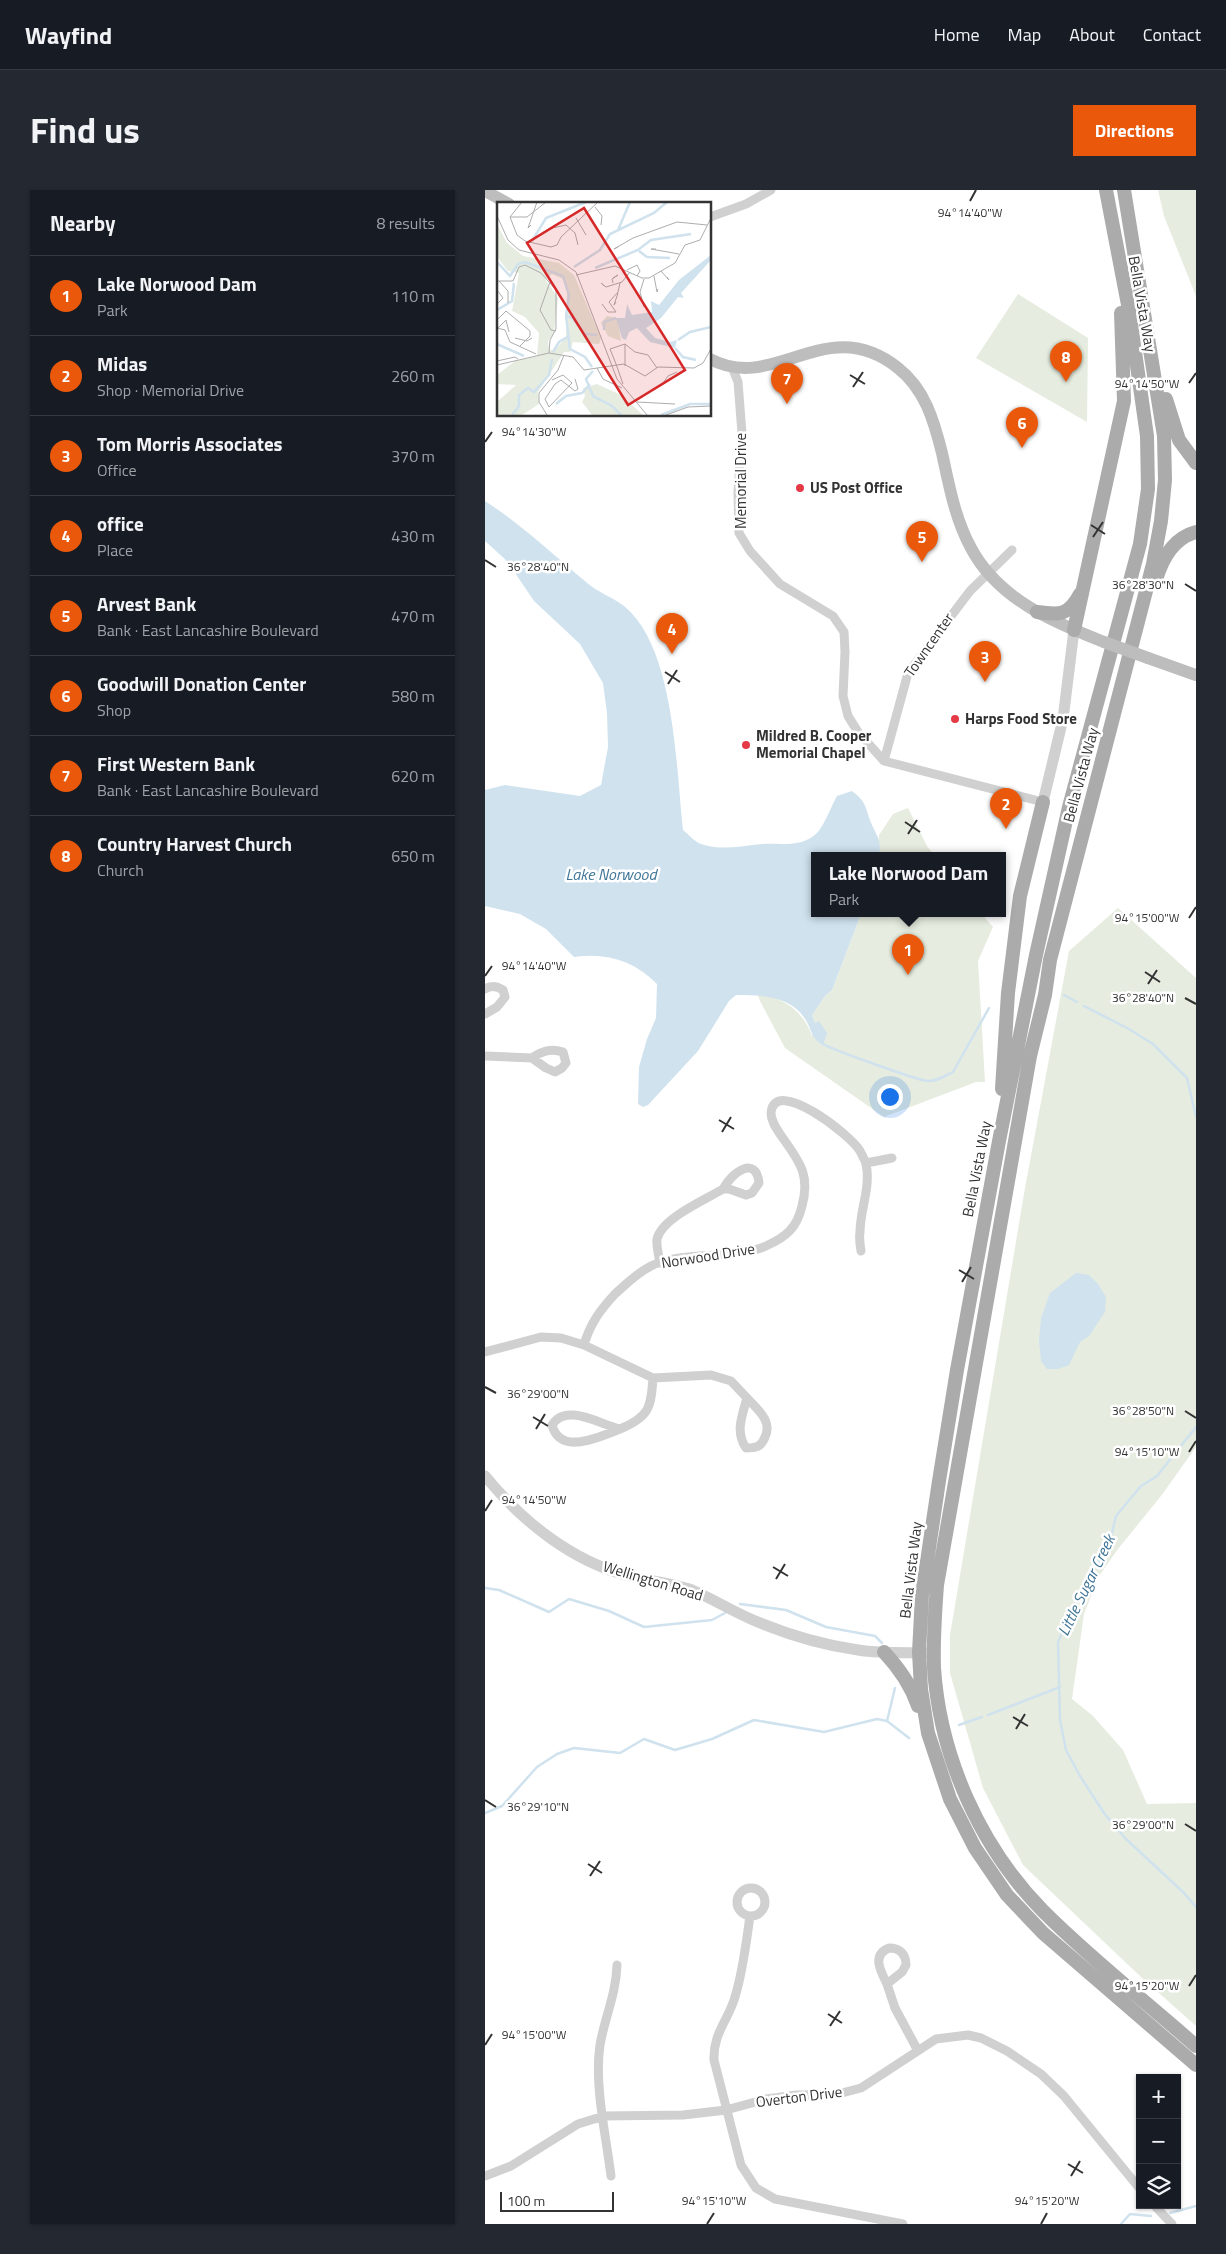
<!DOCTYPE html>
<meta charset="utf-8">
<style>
:root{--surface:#171b24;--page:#242831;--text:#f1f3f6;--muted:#9ea1a6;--line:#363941;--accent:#ea580c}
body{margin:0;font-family:"Titillium Web",sans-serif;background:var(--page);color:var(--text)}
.controls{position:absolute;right:15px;bottom:15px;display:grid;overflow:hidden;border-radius:0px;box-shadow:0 1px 4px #0004}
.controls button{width:45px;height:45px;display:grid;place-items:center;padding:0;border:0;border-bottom:1px solid var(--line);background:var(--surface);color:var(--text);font:25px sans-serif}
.scale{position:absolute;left:15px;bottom:12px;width:114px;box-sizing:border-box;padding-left:5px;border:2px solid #333;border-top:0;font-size:14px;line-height:18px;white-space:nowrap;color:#333;-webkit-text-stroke:4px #fff;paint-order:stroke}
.you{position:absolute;left:404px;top:906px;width:18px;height:18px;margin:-12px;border:4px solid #fff;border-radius:50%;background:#1a73e8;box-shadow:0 0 0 8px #1a73e833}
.badge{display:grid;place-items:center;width:32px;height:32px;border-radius:50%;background:var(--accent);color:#fff;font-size:16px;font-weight:700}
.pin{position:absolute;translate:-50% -41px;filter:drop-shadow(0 1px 2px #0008)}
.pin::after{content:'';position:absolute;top:26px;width:18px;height:15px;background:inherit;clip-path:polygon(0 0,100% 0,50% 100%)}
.popup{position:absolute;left:326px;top:662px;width:195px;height:65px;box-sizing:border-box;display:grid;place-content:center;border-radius:0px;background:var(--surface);filter:drop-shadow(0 1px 4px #0005);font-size:16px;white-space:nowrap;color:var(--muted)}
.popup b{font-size:19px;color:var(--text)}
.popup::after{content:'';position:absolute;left:50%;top:100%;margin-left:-10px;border:10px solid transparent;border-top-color:var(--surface)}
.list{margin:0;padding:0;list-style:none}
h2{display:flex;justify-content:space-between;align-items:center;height:65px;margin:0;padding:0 20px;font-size:21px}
h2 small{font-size:16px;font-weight:400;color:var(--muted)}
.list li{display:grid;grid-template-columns:32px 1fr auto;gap:15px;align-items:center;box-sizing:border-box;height:80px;padding:0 20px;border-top:1px solid var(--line)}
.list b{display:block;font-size:19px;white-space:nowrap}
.list p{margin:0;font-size:16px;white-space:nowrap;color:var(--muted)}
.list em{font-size:16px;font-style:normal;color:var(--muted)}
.icon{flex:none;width:28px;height:28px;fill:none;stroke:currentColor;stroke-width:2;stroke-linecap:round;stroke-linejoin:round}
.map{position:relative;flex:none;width:711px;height:2034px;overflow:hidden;border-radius:0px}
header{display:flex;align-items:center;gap:30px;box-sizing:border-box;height:70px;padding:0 25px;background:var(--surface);border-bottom:1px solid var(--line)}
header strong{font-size:24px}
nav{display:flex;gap:28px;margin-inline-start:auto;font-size:18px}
.intro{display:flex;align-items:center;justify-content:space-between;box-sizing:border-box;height:120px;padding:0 30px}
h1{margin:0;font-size:35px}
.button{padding:12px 22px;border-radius:0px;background:var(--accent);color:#fff;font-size:18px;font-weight:700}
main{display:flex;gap:30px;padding:0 30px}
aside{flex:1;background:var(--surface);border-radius:0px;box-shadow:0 1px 4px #0004}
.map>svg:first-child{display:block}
.green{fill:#e6ecdf}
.water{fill:#cfe2ee}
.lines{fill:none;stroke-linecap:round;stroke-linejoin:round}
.stream{stroke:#cfe2ee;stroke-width:2.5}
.minor{stroke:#d0d0d0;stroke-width:9}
.tertiary{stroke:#d0d0d0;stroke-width:11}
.secondary{stroke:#bdbdbd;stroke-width:12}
.primary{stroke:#ababab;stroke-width:14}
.secondary-bridge{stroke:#bdbdbd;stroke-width:12}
.ticks{fill:none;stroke:#333;stroke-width:2}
.poi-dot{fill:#e63946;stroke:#fff;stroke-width:2}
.labels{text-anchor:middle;stroke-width:5;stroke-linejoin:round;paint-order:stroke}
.street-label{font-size:15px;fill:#333;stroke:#fff}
.poi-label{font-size:15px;font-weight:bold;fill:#333;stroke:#fff;text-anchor:start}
.water-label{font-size:16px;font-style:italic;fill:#3f7597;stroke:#fff}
.inset-river{fill:none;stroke:#cfe2ee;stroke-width:2.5}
.inset-road{fill:none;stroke:#adadad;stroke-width:1}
.view{fill:#d62828;fill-opacity:0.15;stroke:#d62828;stroke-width:2.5}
.inset-edge{fill:none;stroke:#333;stroke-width:2.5}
.ticks-label{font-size:12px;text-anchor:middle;fill:#333;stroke:#fff;stroke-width:5;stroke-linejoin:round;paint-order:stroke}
</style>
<header>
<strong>Wayfind</strong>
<nav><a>Home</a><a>Map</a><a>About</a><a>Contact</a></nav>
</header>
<div class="intro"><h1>Find us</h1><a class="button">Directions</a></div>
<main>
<aside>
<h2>Nearby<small>8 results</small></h2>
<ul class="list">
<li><span class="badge">1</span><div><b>Lake Norwood Dam</b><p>Park</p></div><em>110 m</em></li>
<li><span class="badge">2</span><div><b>Midas</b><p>Shop · Memorial Drive</p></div><em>260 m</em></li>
<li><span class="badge">3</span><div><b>Tom Morris Associates</b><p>Office</p></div><em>370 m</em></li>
<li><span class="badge">4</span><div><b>office</b><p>Place</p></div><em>430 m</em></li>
<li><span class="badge">5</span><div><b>Arvest Bank</b><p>Bank · East Lancashire Boulevard</p></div><em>470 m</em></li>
<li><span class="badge">6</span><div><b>Goodwill Donation Center</b><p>Shop</p></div><em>580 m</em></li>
<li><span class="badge">7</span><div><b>First Western Bank</b><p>Bank · East Lancashire Boulevard</p></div><em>620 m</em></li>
<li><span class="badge">8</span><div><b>Country Harvest Church</b><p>Church</p></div><em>650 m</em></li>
</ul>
</aside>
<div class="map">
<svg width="711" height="2034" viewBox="0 0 711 2034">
<rect width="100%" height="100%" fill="#fff"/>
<!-- green -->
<path class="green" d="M673,0H711V106L679,26Z
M533,104L603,148L602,232L491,168Z
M423,618L442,656L450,666H394V645L408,624Z
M633,718L711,788V1257L676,1306L633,1359L614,1386L599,1424L587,1509L608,1526L638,1560L662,1614L711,1613V1836L657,1788L538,1675L498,1598L465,1483V1445L540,998L584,761Z
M376,724H497L508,737L493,771L500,892H491L399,927L300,858L275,811L272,803C298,808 318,820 327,846L330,833L327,825L340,806L347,800Z"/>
<!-- water -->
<path class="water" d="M0,311C36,334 67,364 101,392C112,402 127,407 139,416C190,457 191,579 198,640C203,644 210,652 216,654C237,661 256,656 277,654C295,653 317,658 332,643C339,636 347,615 352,606L367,601C383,613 380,619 387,635C394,651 396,648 394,666H329V724H376L347,800L340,806L327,825L330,833L334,831L342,843L338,855C328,850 327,843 323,834C309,806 278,805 251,805L244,811L213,861L163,915L158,917L153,914L154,877L162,849L171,828L172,794C150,771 121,762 89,767L61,739L35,724L0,716V600L20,595L95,606L116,595L123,557L122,523L118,493L95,454L49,411L22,371L0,351Z
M591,1083L604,1085L613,1094L621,1107L620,1122L604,1146L595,1152L584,1175L573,1179H562L556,1171L554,1151L556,1128L565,1103Z"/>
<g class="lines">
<!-- stream -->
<path class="stream" d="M579,805L592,812
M599,816L644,839L668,854L702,888L711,927
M337,853C341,858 433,890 442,891C451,892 460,886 468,882L504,818
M711,1237L672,1286L656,1296L631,1326L625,1351L589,1416L573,1452L575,1530L581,1560L595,1586L619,1623L641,1649L699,1703L711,1717
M0,1398L14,1400L64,1422L84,1409L124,1421L159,1437L227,1430L240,1423
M255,1414L301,1420L341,1437L390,1446L397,1453
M503,1525L575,1497
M402,1531L410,1498
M474,1535L497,1527
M0,1623L17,1616L52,1577L72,1564L89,1558L135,1563L159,1549L190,1560L227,1549L269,1530L339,1542L392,1529L402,1531L424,1548
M685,2023L711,2016
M636,2034L645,2024L666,2026"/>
<!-- minor -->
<path class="minor" d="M225,27L261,14L286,0
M247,177L253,192L257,243L253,302L254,343L265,361L295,394L348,426L359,442L360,462L358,506L363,526L373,542L399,571L558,612
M399,571L423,483L485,401L527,360
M0,799C6,795 12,796 18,800L20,807L12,817L0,824
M0,866L47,868L61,878L70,882L77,878L81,873L78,862C66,858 57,861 47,868
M381,973L407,968
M175,1073C174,1066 171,1056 172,1049C177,1028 220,1010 238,999H244L261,1005L267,1003L274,993C271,965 247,982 238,999
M99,1155C105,1134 115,1120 130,1104C141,1094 152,1083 166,1076C197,1060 247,1071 281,1056C301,1047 312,1038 317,1016C326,983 313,970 295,944C291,938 286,931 286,923C289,885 366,945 375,961C377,965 380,970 381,974C386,997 375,1020 375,1042C374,1048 375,1055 376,1061
M0,1162L56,1147L76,1148L99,1155L168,1188L226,1185L246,1191L262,1208C257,1226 250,1242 261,1258C271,1258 276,1257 280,1247C288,1231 272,1219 262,1208
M135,1239C114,1247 75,1266 67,1235C81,1212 116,1235 135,1239C164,1227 166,1218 168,1188
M252 1712a14 14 0 1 1 28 0a14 14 0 1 1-28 0Z
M265,1726C261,1754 258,1781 250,1807C243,1831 228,1843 229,1870L256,1975L271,1998L290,2009L418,2034
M404,1758C415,1758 421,1764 421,1775L417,1782L402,1794C396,1782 386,1765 404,1758Z
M402,1794L410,1818L432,1859
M0,1986L26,1976L93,1934L119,1926L198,1925L241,1920L281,1909L312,1905H349L376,1898L451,1849L483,1845L496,1848L522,1861L556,1884L579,1906L655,1999
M126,1986C121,1945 109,1895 115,1855C120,1826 131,1805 132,1775
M669,2015L687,2034"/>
<!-- tertiary -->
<path class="tertiary" d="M558,612L578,529L589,440
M0,1286C37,1331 86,1371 144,1386C164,1391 187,1393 207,1400C228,1409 247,1421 268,1430C301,1444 338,1455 373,1460C398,1464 424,1462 449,1463"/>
<!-- secondary -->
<path class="secondary" d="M0,1L24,14
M225,169C290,204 341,121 413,178C440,199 449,231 457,263C464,295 470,329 486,358C513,409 568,432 619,452
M663,468L711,485"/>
<!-- primary -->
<path class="primary" d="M621,0L644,120L662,246L663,299L655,354L584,617L551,765L514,951L472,1180L454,1291L437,1405L434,1462L436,1499L443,1543L465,1609L490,1658L522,1705L558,1743L711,1875
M639,0L679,246L680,290L676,331L668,374L565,770L560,805L545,866L452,1395C450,1422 448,1450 449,1478C455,1567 495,1657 558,1721C606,1769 660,1811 711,1856
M681,209L694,250L711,273
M671,390C677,369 689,348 711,342
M552,422C575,425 583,426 595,404
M589,440L639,211L636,123
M517,899L523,803L535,706L558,612
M399,1462C414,1478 426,1495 433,1516"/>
<!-- secondary-bridge -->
<path class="secondary-bridge" d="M619,452L663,468"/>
</g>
<!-- ticks -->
<path class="ticks" d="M485,11L491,0M365,185L380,194M704,193L711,183M368,197L378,182M0,252L7,242M606,335L620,344M608,347L618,332M0,370L11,377M700,394L711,401M180,482L195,492M183,494L192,480M420,632L435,642M423,644L432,630M704,728L711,717M660,782L675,792M0,786L7,776M663,794L672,780M700,808L711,814M234,930L249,939M237,942L246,927M474,1080L489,1089M477,1092L486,1077M0,1197L11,1203M700,1221L711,1228M48,1227L63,1236M51,1239L60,1224M704,1262L711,1251M0,1321L7,1310M288,1377L303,1386M291,1389L300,1374M528,1527L543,1536M531,1539L540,1524M0,1610L11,1617M700,1634L711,1641M103,1674L117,1683M105,1686L115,1671M704,1796L711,1785M343,1824L357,1833M345,1836L355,1821M0,1855L7,1844M583,1974L598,1983M586,1986L595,1971M222,2034L229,2023M556,2034L562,2023"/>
<!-- markers -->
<g class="poi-dot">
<circle cx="315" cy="298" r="5"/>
<circle cx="470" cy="529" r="5"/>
<circle cx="261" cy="555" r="5"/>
</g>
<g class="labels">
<!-- street labels -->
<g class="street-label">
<text transform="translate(657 114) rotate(80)" y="5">Bella Vista Way</text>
<text transform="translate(256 291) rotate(-90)" y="5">Memorial Drive</text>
<text transform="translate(444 455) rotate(-55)" y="5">Towncenter</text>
<text transform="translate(596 585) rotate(-75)" y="5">Bella Vista Way</text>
<text transform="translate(492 979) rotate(-79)" y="5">Bella Vista Way</text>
<text transform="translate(223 1066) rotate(-9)" y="5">Norwood Drive</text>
<text transform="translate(426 1380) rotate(-83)" y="5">Bella Vista Way</text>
<text transform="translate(168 1391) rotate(17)" y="5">Wellington Road</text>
<text transform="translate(314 1907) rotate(-7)" y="5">Overton Drive</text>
</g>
<!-- poi labels -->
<g class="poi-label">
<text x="325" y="303">US Post Office</text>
<text x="480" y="534">Harps Food Store</text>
<text x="271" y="551">Mildred B. Cooper<tspan x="271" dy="17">Memorial Chapel</tspan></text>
</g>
<!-- water labels -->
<g class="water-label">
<text x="126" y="690">Lake Norwood</text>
<text transform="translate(601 1395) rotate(-64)" y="6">Little Sugar Creek</text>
</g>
</g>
<!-- overview -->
<g transform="translate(12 12)">
<rect width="214" height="214" fill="#fff"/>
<path d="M0,22L10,41L26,54L62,61L77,73L104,136L102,142L76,140L73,150H67L41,190L42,202L25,213H0V200L19,183L0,182V173L18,159L40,154L42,131L28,115L15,109L22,71L11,69L0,55ZM55,72L66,77L70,88L69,135L58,148H52L51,139L57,131L61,96L48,77ZM110,114L126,117H121L124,139L111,134L104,121ZM100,182L124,193L146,213H95L85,200L88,194L86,186Z" fill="#e6ecdf" fill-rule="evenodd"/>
<path d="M214,53V58L184,91L187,96L181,95L164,116L149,126L158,136L173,140L180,138L178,146L153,140L140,126L132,130L129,138L125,136L119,116H128L130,102L135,113L155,110L154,99L162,103L182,78Z" fill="#cfe2ee"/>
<path class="inset-river" d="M121,28L133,0M35,39L49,16L89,0M142,49L150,55L173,56M0,60L13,74L21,62L28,60L66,74L72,93L69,114L73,147L88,155L95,165M77,65L103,48L113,32L157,11L170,0M98,66L141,48L154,38L194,32M0,108L15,99L17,81M69,114L75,116L88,132L100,133M107,128V120L119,116M181,138L193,130L214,125M0,142L27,154M178,146L186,155L199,158M56,150L62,140L72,134M96,169L89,177L96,194L115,204L124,213M59,202L69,194L85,191L93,182M15,213L22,204V193L31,186L37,190L52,173L55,157M164,213L193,202H214"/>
<path class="inset-road" d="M25,0L13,15L20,33L28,39L54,45L60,43L64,35L101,0M98,5L105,14L104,23M0,14L11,38L22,48L62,58L79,70L120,177L150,213M13,15H30L49,0M79,16L89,33M34,23L31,26L40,0M51,27L69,23L78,31L81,43M121,45L117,47L136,36L180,20L210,23M159,47H154L182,52M130,68L140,63L143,69L140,74M164,69L172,78L170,75M79,73L118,64L145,76H152L178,61L188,43L203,38L214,16M157,74L160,90L161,87M147,77L143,90L147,105V101M0,79H16L22,65L28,63L44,71L59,88V127L53,138L52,151M2,79L11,89V101M53,80L43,108L54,128L59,129M116,81L115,77L121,73L116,76M107,84L104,81L109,85L125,80L133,70M0,88L6,96L0,102M119,100L117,103L121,91M105,102L111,110H119L112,100L121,90L123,81M0,118L9,109L33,129V134L23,144M0,126L8,128L13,140L39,152M1,126L9,118L12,130M18,136L30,139L35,136M128,142V164M0,159L18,155L21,157M119,162L113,147L128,142L138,150L151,153L160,166M119,162L126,182M0,163L52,151L76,155L87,168L127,162L148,174L161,165L197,166L206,161L214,147M100,166L106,177L125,186M164,184L171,174L180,170M140,200L178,202M52,205L48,197L58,182L64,178L78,189L81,187L78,177M52,205L75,181L66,173L55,178M50,213L42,200V191L61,168L67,153M169,213L191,205L214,204"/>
<path class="view" d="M87,6L188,168L131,203L30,41Z"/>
<rect width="214" height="214" class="inset-edge"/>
</g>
<g class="ticks-label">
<text x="485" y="27">94°14'40"W</text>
<text x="662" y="198">94°14'50"W</text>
<text x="49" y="246">94°14'30"W</text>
<text x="53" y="381">36°28'40"N</text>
<text x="658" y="399">36°28'30"N</text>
<text x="662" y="732">94°15'00"W</text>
<text x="49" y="780">94°14'40"W</text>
<text x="658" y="812">36°28'40"N</text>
<text x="53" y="1208">36°29'00"N</text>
<text x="658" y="1225">36°28'50"N</text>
<text x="662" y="1266">94°15'10"W</text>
<text x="49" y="1314">94°14'50"W</text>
<text x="53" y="1621">36°29'10"N</text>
<text x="658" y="1639">36°29'00"N</text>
<text x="662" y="1800">94°15'20"W</text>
<text x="49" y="1849">94°15'00"W</text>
<text x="229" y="2015">94°15'10"W</text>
<text x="562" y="2015">94°15'20"W</text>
</g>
</svg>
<div class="controls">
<button>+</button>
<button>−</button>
<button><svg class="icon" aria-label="layers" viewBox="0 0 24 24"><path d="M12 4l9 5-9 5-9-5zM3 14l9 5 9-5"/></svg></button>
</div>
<div class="scale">100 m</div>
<div class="you"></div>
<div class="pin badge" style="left:423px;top:785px">1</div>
<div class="popup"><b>Lake Norwood Dam</b>Park</div>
<div class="pin badge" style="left:521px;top:639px">2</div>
<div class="pin badge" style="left:500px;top:492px">3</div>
<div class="pin badge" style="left:187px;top:464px">4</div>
<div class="pin badge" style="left:437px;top:372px">5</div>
<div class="pin badge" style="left:537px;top:258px">6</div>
<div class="pin badge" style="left:302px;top:214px">7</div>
<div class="pin badge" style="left:581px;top:192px">8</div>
</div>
</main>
